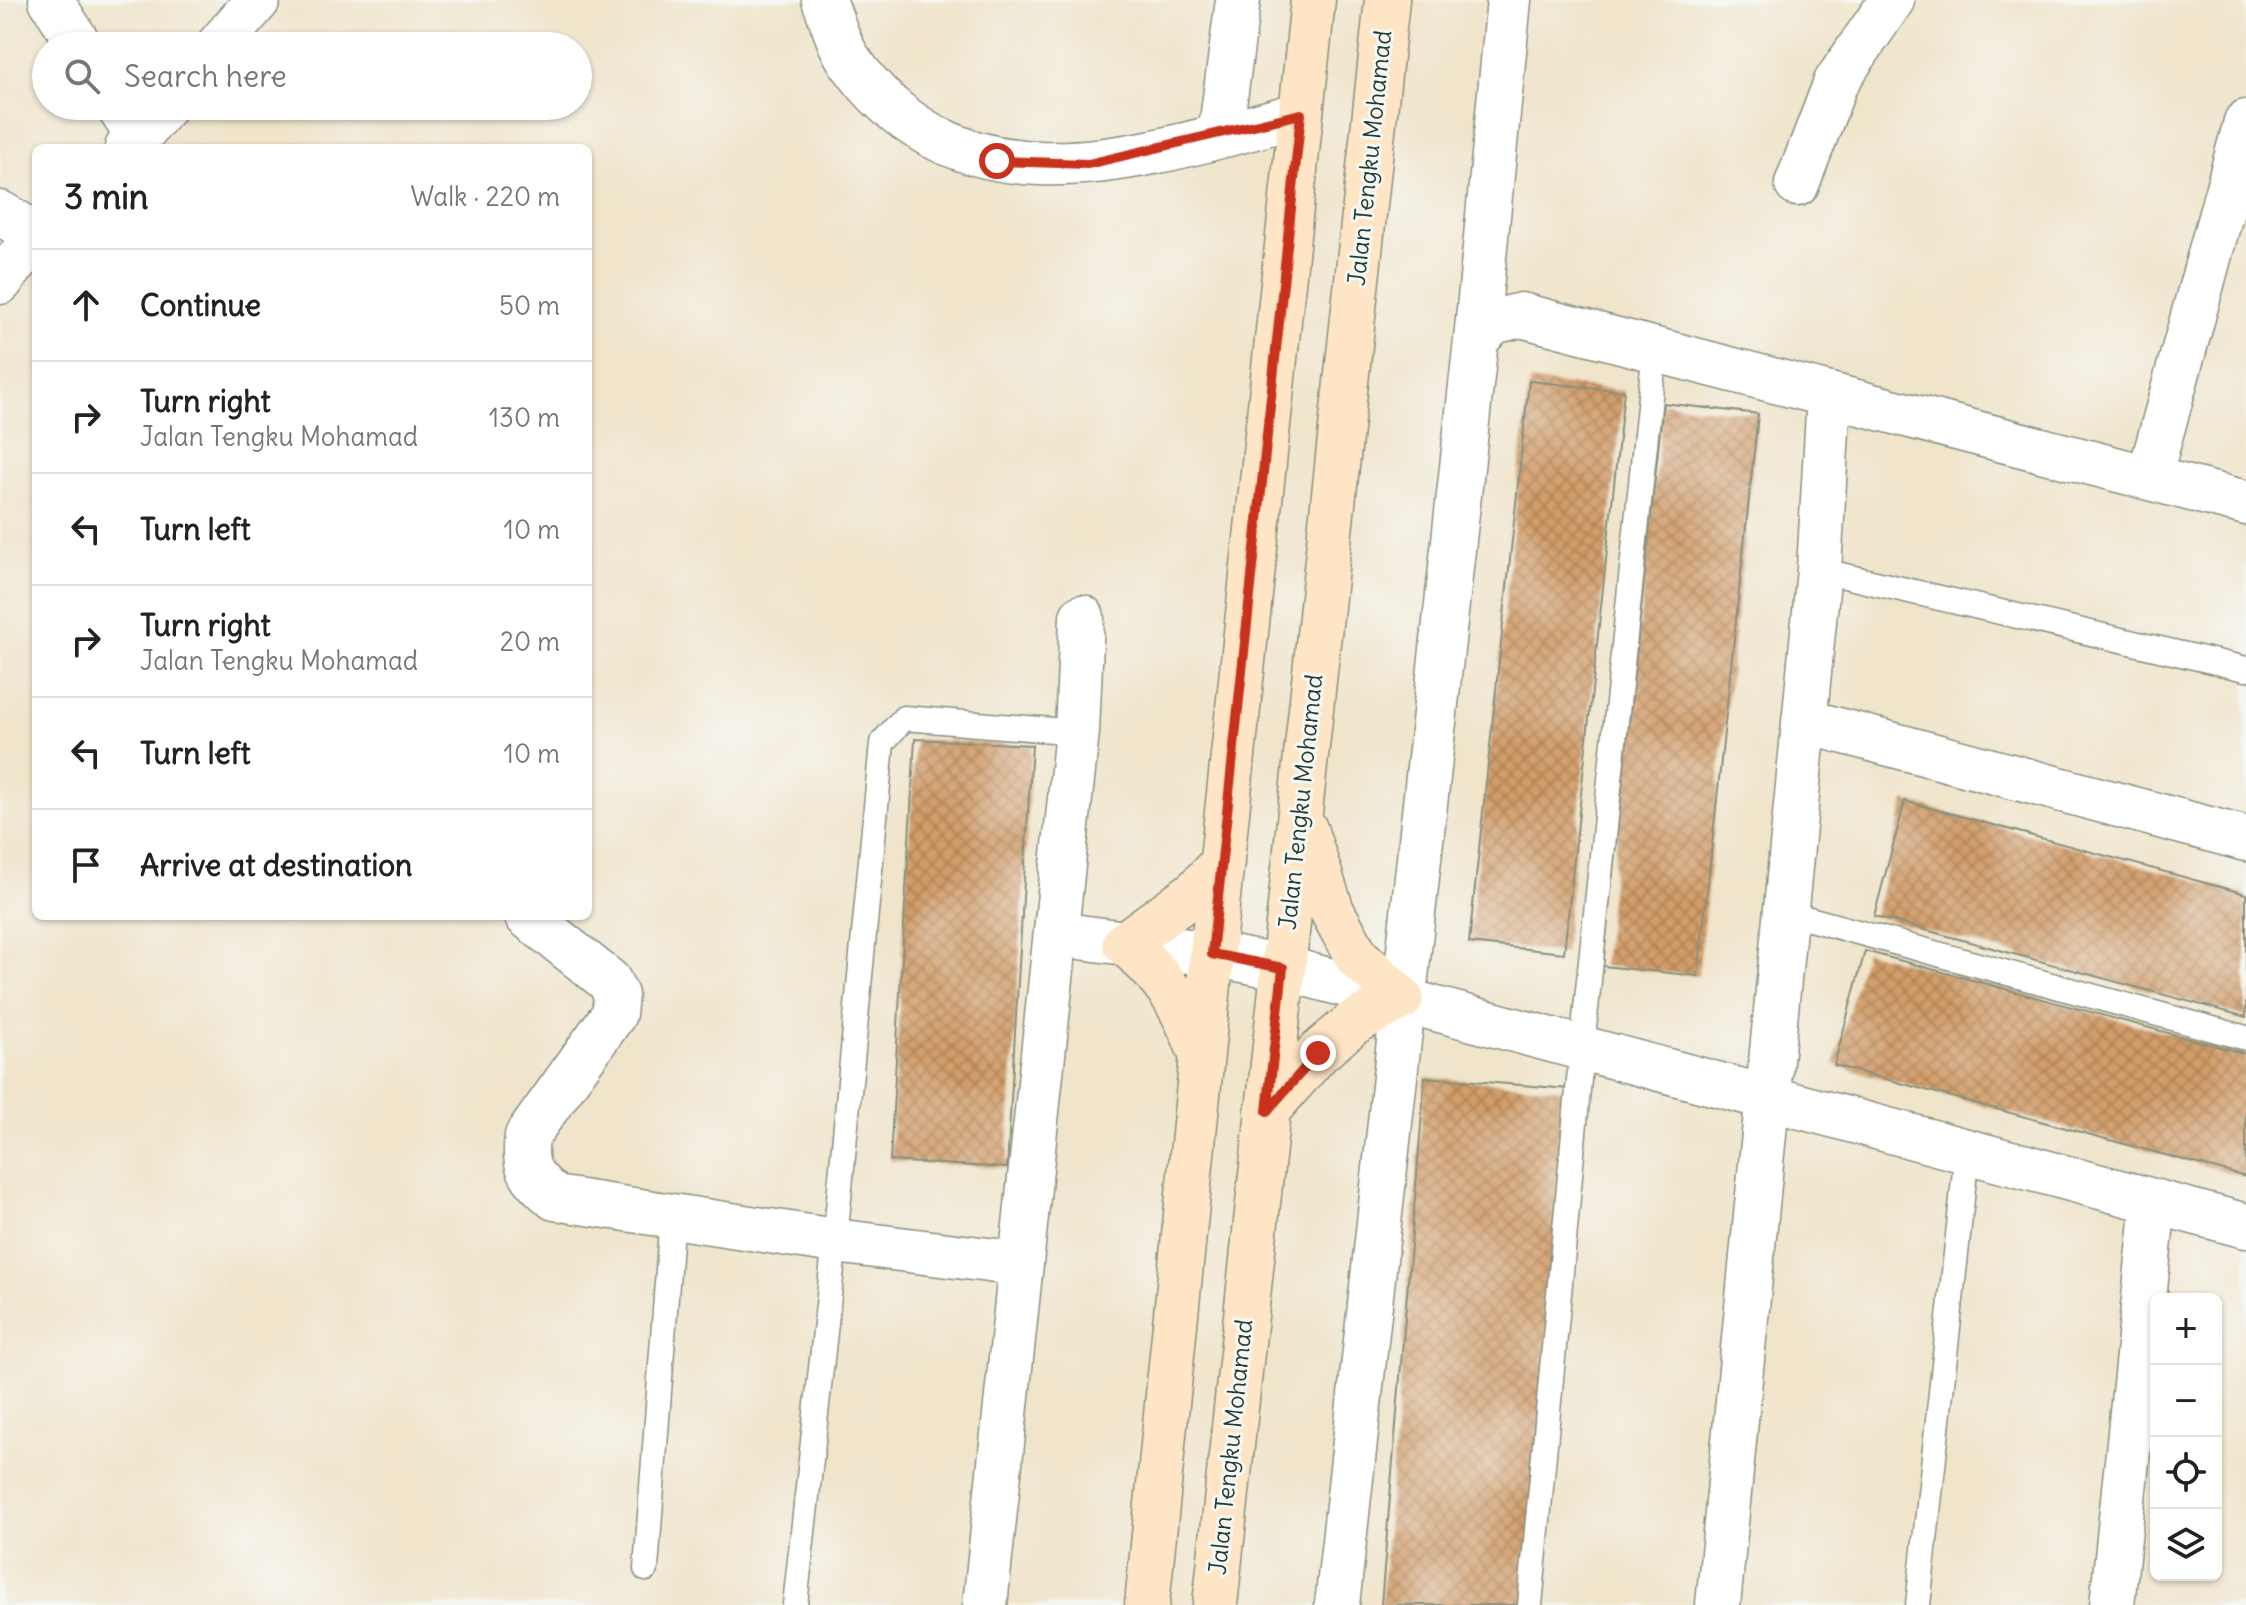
<!DOCTYPE html>
<meta charset="utf-8">
<style>
:root{--surface:#fff;--page:#f2f2f2;--text:#222;--muted:#767676;--line:#e0e0e0}
body{margin:0;font-family:Delius,sans-serif;background:var(--page);color:var(--text)}
.controls{position:absolute;right:24px;bottom:24px;display:grid;overflow:hidden;border-radius:12px;box-shadow:0 2px 6px #0004}
.controls button{width:72px;height:72px;display:grid;place-items:center;padding:0;border:0;border-bottom:2px solid var(--line);background:var(--surface);color:var(--text);font:40px sans-serif}
.stop{position:absolute;width:24px;height:24px;margin:-18px;border:6px solid #c8321e;border-radius:50%;background:#fff}
.stop.end{background:#c8321e;border-color:#fff;box-shadow:0 2px 8px #0008}
.list{margin:0;padding:0;list-style:none}
h2{display:flex;justify-content:space-between;align-items:center;height:104px;margin:0;padding:0 32px;font-size:34px}
h2 small{font-size:26px;font-weight:400;color:var(--muted)}
.list li{display:grid;grid-template-columns:52px 1fr auto;gap:24px;align-items:center;box-sizing:border-box;height:112px;padding:0 32px;border-top:2px solid var(--line)}
.list b{display:block;font-size:30px;white-space:nowrap}
.list p{margin:0;font-size:26px;white-space:nowrap;color:var(--muted)}
.list em{font-size:26px;font-style:normal;color:var(--muted)}
.icon{flex:none;width:44px;height:44px;fill:none;stroke:currentColor;stroke-width:2;stroke-linecap:round;stroke-linejoin:round}
.map{position:relative;flex:none;width:2246px;height:1605px;overflow:hidden}
.search{position:absolute;background:var(--surface);box-shadow:0 2px 6px #0004;left:32px;top:32px;width:560px;height:88px;display:flex;align-items:center;gap:20px;box-sizing:border-box;padding:0 28px;border-radius:44px;color:var(--muted);font-size:30px}
.panel{position:absolute;background:var(--surface);box-shadow:0 2px 6px #0004;left:32px;top:144px;width:560px;height:776px;border-radius:12px}
.map>svg:first-child{display:block}
.building{fill:url(#building-cross-hatch)}
.lines{fill:none;stroke-linecap:round;stroke-linejoin:round}
.lane-casing{stroke:#88907f;stroke-width:27}
.street-casing{stroke:#88907f;stroke-width:47}
.secondary-casing{stroke:#88907f;stroke-width:47}
.lane{stroke:#fff;stroke-width:24}
.street{stroke:#fff;stroke-width:44}
.secondary{stroke:#fde5c5;stroke-width:44}
.route{stroke:#c8321e;stroke-width:10}
.labels{text-anchor:middle;stroke-width:6;stroke-linejoin:round;paint-order:stroke}
.street-label{font-size:24px;fill:#1f3d34;stroke:#f6f6f2}
</style>
<div class="map">
<svg width="2246" height="1605" viewBox="0 0 2246 1605">
<defs>
<pattern id="building-cross-hatch" width="8" height="8" patternUnits="userSpaceOnUse" patternTransform="scale(2)"><rect width="8" height="8" fill="#d39d69"/><path d="M0 0l8 8M0 8l8-8" fill="none" stroke="#ab8157"/></pattern>
</defs>
<rect width="100%" height="100%" fill="#f6f6f2"/>
<filter id="ink" filterUnits="userSpaceOnUse"><feTurbulence type="fractalNoise" baseFrequency=".0125" numOctaves="2"/><feDisplacementMap in="SourceGraphic" scale="16" xChannelSelector="R" yChannelSelector="G"/><feConvolveMatrix kernelMatrix="1 2 1 2 8 2 1 2 1" color-interpolation-filters="sRGB"/></filter>
<filter id="wash" filterUnits="userSpaceOnUse"><feTurbulence type="fractalNoise" baseFrequency=".006" numOctaves="4" result="noise"/><feDisplacementMap in="SourceGraphic" scale="32" xChannelSelector="R" yChannelSelector="G"/><feGaussianBlur stdDeviation="1.8" result="paint"/><feColorMatrix in="noise" values="0 0 0 0 0 0 0 0 0 0 0 0 0 0 0 0 0 1.4 0 .05"/><feComposite in="paint" operator="in"/></filter>
<g filter="url(#wash)">
<rect width="100%" height="100%" fill="#f0e4ca"/>
<g id="blocks">
<!-- building -->
<path class="building" d="M1529,381L1624,391L1564,953L1469,943Z
M1663,403L1758,414L1698,976L1603,966Z
M915,739L1032,745L1007,1168L890,1161Z
M1905,801L2246,894V1017L1874,916Z
M1865,951L2246,1054V1177L1834,1065Z
M1425,1077L1569,1089L1526,1605H1381Z"/>
</g>
</g>
<g filter="url(#ink)">
<use href="#blocks" fill-opacity="0" stroke="#88907f" stroke-width="2"/>
<g class="lines">
<defs>
<path id="lane" d="M1819,570L2246,669
M1784,912L2246,1038
M646,1569L672,1215
M795,1605L835,1241L882,743L904,718L1077,732
M1530,1605L1582,1047L1655,349
M1918,1605L1967,1152"/>
<path id="street" d="M51,0L80,46
M824,0C832,19 838,44 850,61C962,221 1147,156 1301,114
M218,46L258,0
M118,106L138,137L127,148
M1220,136L1238,0
M138,137L165,106
M1797,184L1836,82L1892,0
M0,213L36,234
M0,282L36,236
M1476,340L1509,0
M2149,478L2246,122
M1804,721L2246,839
M527,916L609,981L616,995L614,1014L527,1136C523,1169 530,1176 555,1198L835,1241L1021,1264
M1056,934L1212,954L1283,968L2246,1226
M985,1605L1077,732L1082,617
M1337,1605L1476,340L1493,322L1521,315L2246,503
M1718,1605L1819,570L1829,395
M2112,1605L2154,1202"/>
<path id="secondary" d="M1201,1054C1181,1003 1167,980 1125,943L1195,892L1222,863
M1267,1111L1318,1053L1353,1023L1401,998L1357,957L1332,911L1305,829
M1147,1605L1212,954L1313,0
M1215,1605L1387,0"/>
</defs>
<!-- lane casing -->
<use href="#lane" class="lane-casing"/>
<!-- street casing -->
<use href="#street" class="street-casing"/>
<!-- secondary casing -->
<use href="#secondary" class="secondary-casing"/>
<!-- lane -->
<use href="#lane" class="lane"/>
<!-- street -->
<use href="#street" class="street"/>
<!-- secondary -->
<use href="#secondary" class="secondary"/>
</g>
</g>
<g class="lines" filter="url(#ink)">
<!-- route -->
<path class="route" d="M997,161L1088,164L1301,114L1212,954L1283,968L1267,1111L1318,1053"/>
</g>
<g class="labels">
<!-- street labels -->
<g class="street-label">
<text transform="translate(1370 158) rotate(-84)" y="8">Jalan Tengku Mohamad</text>
<text transform="translate(1301 802) rotate(-84)" y="8">Jalan Tengku Mohamad</text>
<text transform="translate(1231 1447) rotate(-84)" y="8">Jalan Tengku Mohamad</text>
</g>
</g>
</svg>
<div class="controls">
<button>+</button>
<button>−</button>
<button><svg class="icon" aria-label="locate" viewBox="0 0 24 24"><circle cx="12" cy="12" r="6"/><path d="M12 2v4M12 18v4M2 12h4M18 12h4"/></svg></button>
<button><svg class="icon" aria-label="layers" viewBox="0 0 24 24"><path d="M12 4l9 5-9 5-9-5zM3 14l9 5 9-5"/></svg></button>
</div>
<div class="stop" style="left:997px;top:161px"></div>
<div class="stop end" style="left:1318px;top:1053px"></div>
<div class="search"><svg class="icon" aria-label="search" viewBox="0 0 24 24"><circle cx="10" cy="10" r="6"/><path d="M15 15l6 6"/></svg>Search here</div>
<section class="panel">
<h2>3 min<small>Walk · 220 m</small></h2>
<ul class="list">
<li><svg class="icon" aria-label="ahead" viewBox="0 0 24 24"><path d="M12 20V5M6 11l6-6 6 6"/></svg><div><b>Continue</b></div><em>50 m</em></li>
<li><svg class="icon" aria-label="right" viewBox="0 0 24 24"><path d="M7 20v-9h11M14 6l5 5-5 5"/></svg><div><b>Turn right</b><p>Jalan Tengku Mohamad</p></div><em>130 m</em></li>
<li><svg class="icon" aria-label="left" viewBox="0 0 24 24"><path d="M17 20v-9H6M10 6l-5 5 5 5"/></svg><div><b>Turn left</b></div><em>10 m</em></li>
<li><svg class="icon" aria-label="right" viewBox="0 0 24 24"><path d="M7 20v-9h11M14 6l5 5-5 5"/></svg><div><b>Turn right</b><p>Jalan Tengku Mohamad</p></div><em>20 m</em></li>
<li><svg class="icon" aria-label="left" viewBox="0 0 24 24"><path d="M17 20v-9H6M10 6l-5 5 5 5"/></svg><div><b>Turn left</b></div><em>10 m</em></li>
<li><svg class="icon" aria-label="arrive" viewBox="0 0 24 24"><path d="M6 21V4h12l-3 4 3 4H6"/></svg><div><b>Arrive at destination</b></div></li>
</ul>
</section>
</div>
